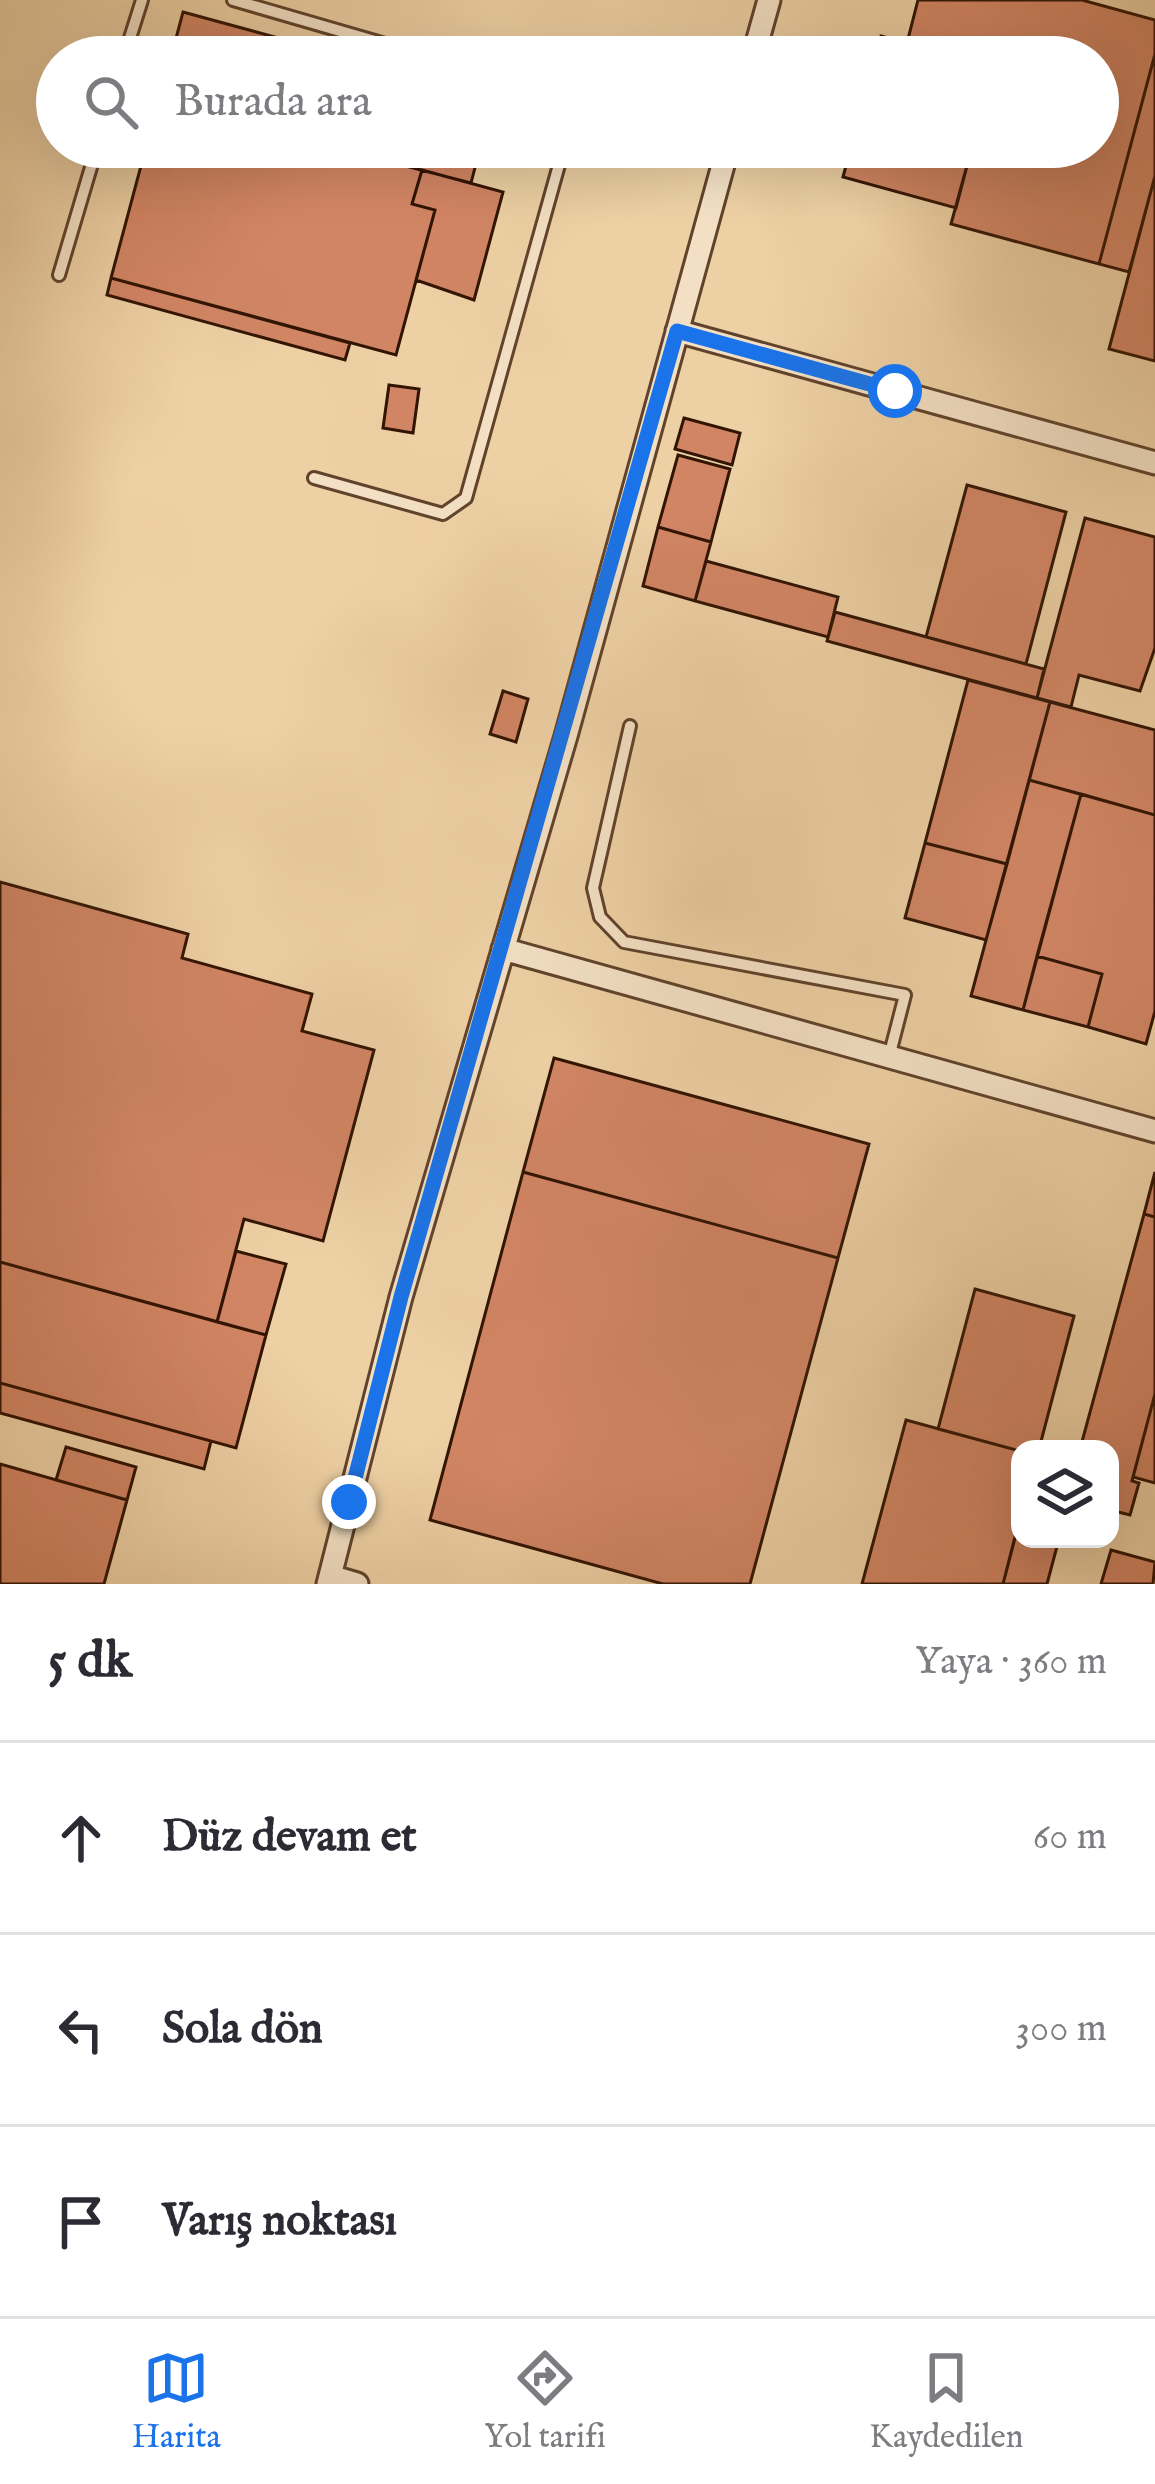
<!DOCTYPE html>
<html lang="tr">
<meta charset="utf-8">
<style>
:root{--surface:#fff;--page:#f2f2f3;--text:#2b2b33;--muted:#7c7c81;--line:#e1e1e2;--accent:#1a73e8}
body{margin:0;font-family:"IM FELL English",serif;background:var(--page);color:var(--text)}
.controls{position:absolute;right:36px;bottom:36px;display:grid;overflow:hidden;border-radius:24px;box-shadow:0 12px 48px #0002}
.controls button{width:108px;height:108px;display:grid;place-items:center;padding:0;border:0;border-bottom:3px solid var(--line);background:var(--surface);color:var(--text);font:60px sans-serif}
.stop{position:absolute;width:36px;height:36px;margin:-27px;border:9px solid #1a73e8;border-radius:50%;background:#fff}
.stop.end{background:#1a73e8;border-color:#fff;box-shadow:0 3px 12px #0008}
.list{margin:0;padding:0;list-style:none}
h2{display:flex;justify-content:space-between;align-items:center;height:156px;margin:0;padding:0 48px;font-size:51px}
h2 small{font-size:39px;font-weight:400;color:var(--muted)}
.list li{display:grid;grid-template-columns:78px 1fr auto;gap:36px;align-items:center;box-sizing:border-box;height:192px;padding:0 48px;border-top:3px solid var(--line)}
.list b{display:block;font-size:45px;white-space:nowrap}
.list em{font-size:39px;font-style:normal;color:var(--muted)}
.icon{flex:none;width:66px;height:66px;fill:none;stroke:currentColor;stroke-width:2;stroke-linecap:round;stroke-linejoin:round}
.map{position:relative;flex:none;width:1155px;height:1584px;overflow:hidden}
.search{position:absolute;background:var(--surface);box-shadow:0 12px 48px #0002;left:36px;right:36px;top:36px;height:132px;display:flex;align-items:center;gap:30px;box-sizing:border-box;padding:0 42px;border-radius:66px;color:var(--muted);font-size:45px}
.sheet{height:732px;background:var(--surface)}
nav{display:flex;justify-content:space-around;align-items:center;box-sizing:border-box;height:168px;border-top:3px solid var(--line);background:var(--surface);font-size:33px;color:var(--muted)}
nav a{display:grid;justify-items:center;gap:6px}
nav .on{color:var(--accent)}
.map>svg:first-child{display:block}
.building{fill:#d18564;stroke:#321403;stroke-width:3}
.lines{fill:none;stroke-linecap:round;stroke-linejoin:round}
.lane-casing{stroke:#61432b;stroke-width:16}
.street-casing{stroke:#61432b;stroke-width:27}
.lane{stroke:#f3e0c4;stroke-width:10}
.street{stroke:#f3e0c4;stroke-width:21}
.route{stroke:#1a73e8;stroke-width:15}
</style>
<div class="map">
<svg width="1155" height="1584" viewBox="0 0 1155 1584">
<rect width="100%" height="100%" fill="#edd0a4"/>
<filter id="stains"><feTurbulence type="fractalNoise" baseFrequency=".00167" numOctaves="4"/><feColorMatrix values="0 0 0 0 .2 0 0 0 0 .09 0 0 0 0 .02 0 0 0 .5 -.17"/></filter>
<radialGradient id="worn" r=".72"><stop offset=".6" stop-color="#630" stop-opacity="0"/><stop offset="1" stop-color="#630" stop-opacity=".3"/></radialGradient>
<!-- building -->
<path class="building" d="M918,0H1082L1155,20V54L1099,264L951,224L972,147H1098V57H958L907,43Z
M183,12L348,57H171Z
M881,36L907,43L958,57H876Z
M1155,54V176L1129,272L1099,264Z
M146,147H338L422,170L412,204L435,210L396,355L111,278Z
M382,147L415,148L409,167L379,158Z
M460,147H516L512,161Z
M460,147L479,152L471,183L409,167L415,147Z
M851,147H972L956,208L843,177Z
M422,170L503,192L474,300L416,280L435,210L412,204Z
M1155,176V361L1109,349Z
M111,278L350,343L345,360L107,295Z
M389,385L419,389L413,433L383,428Z
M684,418L740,433L732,465L675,449Z
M678,455L730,469L711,542L658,527Z
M967,485L1066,512L1026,664L926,637Z
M1085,518L1155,537V648L1140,691L1079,675L1071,707L1037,698Z
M658,527L711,542L695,601L643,586Z
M706,561L838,597L828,637L695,601Z
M835,612L1044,669L1037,698L827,641Z
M968,680L1050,702L1007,864L925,843Z
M503,691L528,699L516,742L490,734Z
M1050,702L1155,730V815L1029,780Z
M1029,780L1081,794L1023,1010L971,996Z
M1081,794L1155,815V1011L1146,1044L1088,1027L1102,974L1037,956Z
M925,843L1007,864L986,940L905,918Z
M0,882L188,934L182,958L312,994L302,1031L374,1050L323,1241L244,1219L217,1322L0,1262Z
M1037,956L1102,974L1088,1027L1023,1010Z
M554,1058L869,1144L838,1258L523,1172Z
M523,1172L838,1258L750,1584H663L430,1520Z
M1155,1172V1217L1144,1214Z
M1144,1214L1155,1217V1394L1132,1481L1139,1483L1130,1515L1110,1510V1449H1080Z
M236,1251L286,1264L266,1335L217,1322Z
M0,1262L266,1335L236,1448L0,1383Z
M975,1289L1074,1316L1039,1449L1020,1451L938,1429Z
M0,1383L211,1441L204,1469L0,1413Z
M1155,1394V1483L1133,1477Z
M906,1420L1020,1451V1519L1003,1584H862Z
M66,1447L136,1467L127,1500L56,1480Z
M0,1464L127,1500L104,1584H0Z
M1018,1525L1020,1539H1059L1047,1584H1003Z
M1111,1550L1155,1562L1153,1584H1101Z"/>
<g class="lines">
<defs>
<path id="lane" d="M233,0L430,57
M124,57L142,0
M59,275L97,147
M314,478L443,514L466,498L564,147
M630,726L593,888L600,917L624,942L905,995L889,1057"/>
<path id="street" d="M753,57L769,0
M677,331L1155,463
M503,949L1155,1131
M330,1576L357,1584
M328,1584L401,1297L566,736L728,147"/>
</defs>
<!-- lane casing -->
<use href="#lane" class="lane-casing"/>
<!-- street casing -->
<use href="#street" class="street-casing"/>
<!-- lane -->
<use href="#lane" class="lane"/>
<!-- street -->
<use href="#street" class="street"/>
</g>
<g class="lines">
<!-- route -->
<path class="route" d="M349,1502L401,1297L677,331L895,391"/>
</g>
<rect width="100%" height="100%" filter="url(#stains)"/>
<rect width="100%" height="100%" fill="url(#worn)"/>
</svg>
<div class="controls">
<button><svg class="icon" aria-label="layers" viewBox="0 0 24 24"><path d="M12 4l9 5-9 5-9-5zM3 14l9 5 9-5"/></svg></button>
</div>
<div class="stop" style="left:895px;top:391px"></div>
<div class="stop end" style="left:349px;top:1502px"></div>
<div class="search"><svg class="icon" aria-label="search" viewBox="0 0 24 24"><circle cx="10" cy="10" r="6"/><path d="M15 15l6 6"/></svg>Burada ara</div>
</div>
<section class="sheet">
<h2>5 dk<small>Yaya · 360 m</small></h2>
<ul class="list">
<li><svg class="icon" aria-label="ahead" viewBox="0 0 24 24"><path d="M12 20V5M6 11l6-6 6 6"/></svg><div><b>Düz devam et</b></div><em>60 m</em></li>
<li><svg class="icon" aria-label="left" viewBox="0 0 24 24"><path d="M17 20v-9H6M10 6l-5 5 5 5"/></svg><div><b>Sola dön</b></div><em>300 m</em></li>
<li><svg class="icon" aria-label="arrive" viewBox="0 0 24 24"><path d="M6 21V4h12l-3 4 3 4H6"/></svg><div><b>Varış noktası</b></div></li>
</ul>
</section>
<nav>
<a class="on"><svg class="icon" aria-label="map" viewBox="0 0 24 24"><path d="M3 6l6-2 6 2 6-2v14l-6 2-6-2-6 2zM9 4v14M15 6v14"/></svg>Harita</a>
<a><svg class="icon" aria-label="directions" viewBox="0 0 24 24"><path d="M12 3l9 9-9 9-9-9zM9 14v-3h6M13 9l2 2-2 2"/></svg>Yol tarifi</a>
<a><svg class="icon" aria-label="saved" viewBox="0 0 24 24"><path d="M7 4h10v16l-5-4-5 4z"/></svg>Kaydedilen</a>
</nav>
